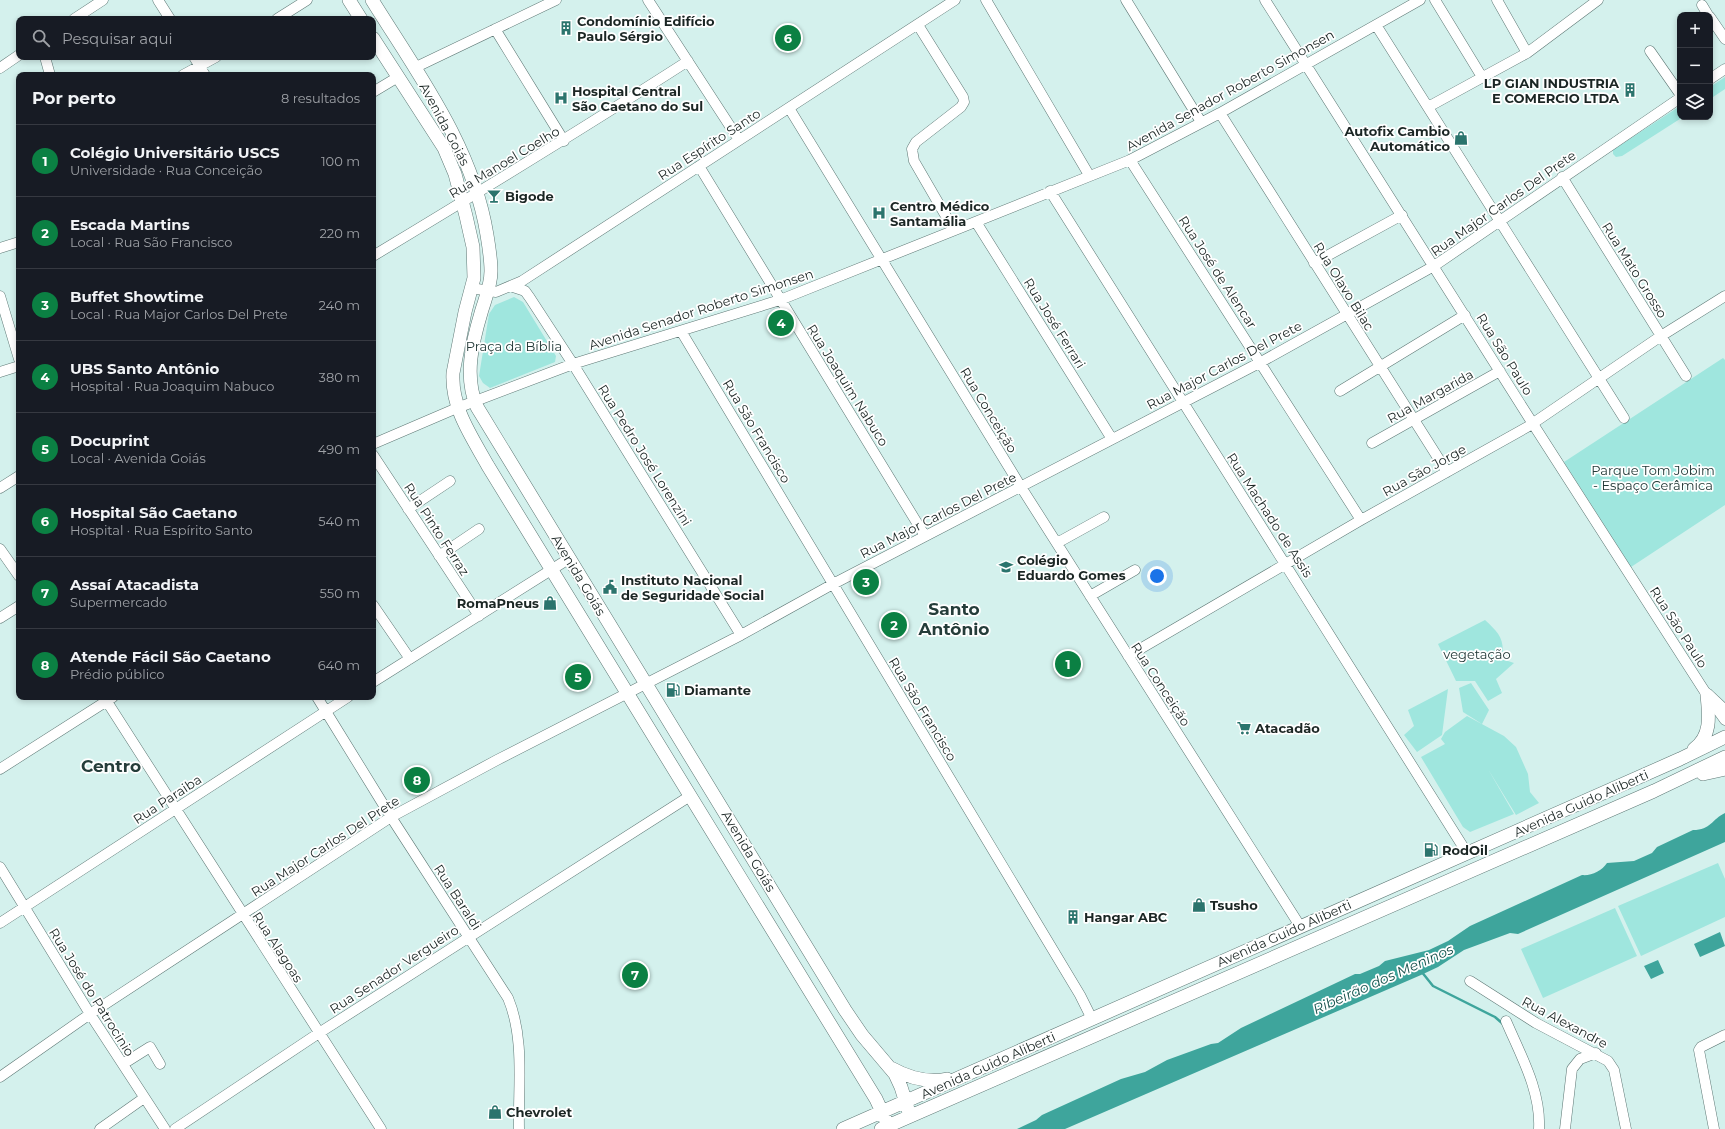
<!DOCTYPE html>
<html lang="pt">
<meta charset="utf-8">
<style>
:root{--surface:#171b24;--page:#20242c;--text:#f1f3f6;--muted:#9ea1a6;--line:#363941;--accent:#0b8043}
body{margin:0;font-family:Montserrat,sans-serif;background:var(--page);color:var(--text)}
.controls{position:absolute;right:12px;top:12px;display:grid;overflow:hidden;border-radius:8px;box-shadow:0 2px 6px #0003}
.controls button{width:36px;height:36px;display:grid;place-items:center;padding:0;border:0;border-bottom:1px solid var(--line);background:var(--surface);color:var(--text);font:20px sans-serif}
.you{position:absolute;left:1157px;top:576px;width:14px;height:14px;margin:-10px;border:3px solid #fff;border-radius:50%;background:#1a73e8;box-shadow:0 0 0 6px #1a73e833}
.badge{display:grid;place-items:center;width:26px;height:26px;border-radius:50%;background:var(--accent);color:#fff;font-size:13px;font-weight:700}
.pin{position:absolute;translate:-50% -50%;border:2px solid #fff;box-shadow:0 1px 4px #0006}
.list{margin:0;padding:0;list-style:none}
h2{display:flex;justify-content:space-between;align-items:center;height:52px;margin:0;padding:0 16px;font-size:17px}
h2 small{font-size:13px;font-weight:400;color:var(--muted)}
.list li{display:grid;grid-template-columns:26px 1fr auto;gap:12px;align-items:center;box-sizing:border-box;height:72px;padding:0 16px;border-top:1px solid var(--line)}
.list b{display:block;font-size:15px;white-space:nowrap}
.list p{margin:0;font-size:13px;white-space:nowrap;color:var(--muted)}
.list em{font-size:13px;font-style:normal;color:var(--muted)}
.icon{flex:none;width:22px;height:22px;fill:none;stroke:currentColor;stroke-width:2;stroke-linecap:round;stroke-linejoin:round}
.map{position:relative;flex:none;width:1725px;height:1129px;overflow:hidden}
.search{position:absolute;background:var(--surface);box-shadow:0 2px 6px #0003;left:16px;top:16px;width:360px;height:44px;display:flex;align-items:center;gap:10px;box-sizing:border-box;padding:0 14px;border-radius:8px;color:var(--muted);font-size:15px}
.panel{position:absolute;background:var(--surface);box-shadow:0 2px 6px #0003;left:16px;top:72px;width:360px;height:628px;border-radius:8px}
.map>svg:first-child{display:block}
.green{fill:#9fe6de}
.water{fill:#3ea59c}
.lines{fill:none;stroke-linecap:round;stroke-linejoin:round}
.stream{stroke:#3ea59c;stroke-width:2.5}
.minor-casing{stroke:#5d7774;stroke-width:11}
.major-casing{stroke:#5d7774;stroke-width:14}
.minor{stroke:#fff;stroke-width:10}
.major{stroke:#fff;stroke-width:13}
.labels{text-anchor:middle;stroke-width:3.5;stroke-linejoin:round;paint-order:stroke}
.poi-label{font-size:13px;font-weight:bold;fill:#1b2624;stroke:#fff;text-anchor:start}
.street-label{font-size:13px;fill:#1b2624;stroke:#fff}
.park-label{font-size:13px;fill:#213836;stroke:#fff}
.water-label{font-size:14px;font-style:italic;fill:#17514c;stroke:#fff}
.district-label{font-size:17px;font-weight:bold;fill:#253d3a;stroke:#fff}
</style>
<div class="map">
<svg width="1725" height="1129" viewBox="0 0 1725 1129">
<rect width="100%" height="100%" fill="#d4f1ed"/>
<!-- green -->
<path class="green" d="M1725,77V89L1710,99V87Z
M1680,106V117H1683L1622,156L1616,157L1613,154V150Z
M514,297L523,302L556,356L555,362L490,388L483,383L479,376L489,314L495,305Z
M1723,358L1725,360V505L1631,567L1564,462Z
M1485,620C1499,633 1505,639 1502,659L1514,663L1496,679L1502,693L1488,701L1475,681H1456L1438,644Z
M1471,683L1489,710L1482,724L1463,712L1459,688Z
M1448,689L1442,735L1417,752L1404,735L1414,726L1408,710Z
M1467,716L1504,736L1516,747L1528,774L1530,792L1539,803L1516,815L1488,769L1514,814L1470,832L1463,827L1421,757L1445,744L1441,739L1445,732Z
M1718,863L1725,879V917L1641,956L1618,906Z
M1615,908L1637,956L1543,998L1521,949Z"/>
<!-- water -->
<path class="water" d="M1725,813V842L1518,934L1510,933L1464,950L1438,967L1421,975L1065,1129H1017L1036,1120L1042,1115L1121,1079L1145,1072L1167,1060L1211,1044L1218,1043L1241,1028L1355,974H1360L1379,966L1385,961L1429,950L1448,941L1470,926L1582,875C1591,876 1602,871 1607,863L1634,861L1652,853L1657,847L1693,830C1711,830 1712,819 1725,813Z
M1720,932L1725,946L1700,957L1694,944Z
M1658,960L1664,973L1651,979L1644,966Z"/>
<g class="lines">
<!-- stream -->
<path class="stream" d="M1421,971L1433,986L1495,1017L1503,1024"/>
<defs>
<path id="minor" d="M158,0L170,19
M648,0L739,140
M986,0L1089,175
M1126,0L1201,122
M1265,0L1533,424L1707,695L1725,720
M1435,0L1482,77
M1497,0L1527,53
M1702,5L1708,15
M1710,17L1725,39
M74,19L103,0
M277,19L307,0
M918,25L963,97L964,102L961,107L916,142L912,149L914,161L954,230
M1376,25L1624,418
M495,29L564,141
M1650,51L1680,94
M45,57L50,75
M194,57L205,75
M0,68L19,55
M414,68L556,0
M183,75L216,57
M1710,79L1725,69
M373,92L398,77
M1428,107L1527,53L1598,0
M789,108L1021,487L1300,926
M1220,113L1447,472
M1130,160L1361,520
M699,166L925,536
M1562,177L1686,376
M1050,191L1467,853
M976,222L1112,439
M0,248L19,242
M373,256C479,192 584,128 688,61
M1314,263L1402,215
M510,286L525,291L530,298L573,364L741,635
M471,288L496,292L522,281L955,0
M0,296L19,359
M681,331L1080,995L1092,1019
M0,372L19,366
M1340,391L1465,315
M1372,443L1500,371
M373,444L457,408L573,364L780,300L1130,160L1220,113L1420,0
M373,455L479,616
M0,488L19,476
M408,509L450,481
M1057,543L1104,517
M0,549L19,576
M439,556L479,529
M1090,596L1135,570
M373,605L410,659
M0,618L19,606
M1128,656L1361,520L1529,426L1661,336L1725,296
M373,682L570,558
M104,697L381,1129
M317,697L391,817L508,998C525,1039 518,1086 519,1129
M0,769L113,697
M0,867L90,1014L165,1129
M0,923L348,697
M1470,981L1536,1023L1608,1061L1614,1070L1626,1129
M1506,1021C1521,1056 1541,1091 1539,1129
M123,1064L150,1047L160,1064
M0,1077L90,1014L391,817L497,760L741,635L833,584L1261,362L1434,266L1680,98
M100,1129L144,1098
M175,1129L319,1033L690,796
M1565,1129L1572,1069L1580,1059L1596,1053
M1714,1129L1699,1050L1701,1047L1725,1035"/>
<path id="major" d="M349,0L361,19
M372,0C418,74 473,147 487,235C489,247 491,259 491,271C491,286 485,299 481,313C472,343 464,377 477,407L845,1010L862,1035L895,1074L901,1087L910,1116
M373,38L444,148L455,174L466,216L473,247L474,278L465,312L453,373C451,408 472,437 488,466L876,1099L888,1125
M1707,695L1725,712
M1694,749C1712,736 1709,715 1707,695
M1703,774L1725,769
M891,1068C909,1078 927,1083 947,1079
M843,1129L1680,759L1725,737
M881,1129L1654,791L1725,757"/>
</defs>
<!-- minor casing -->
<use href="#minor" class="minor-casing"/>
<!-- major casing -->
<use href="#major" class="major-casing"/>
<!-- minor -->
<use href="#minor" class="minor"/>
<!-- major -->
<use href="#major" class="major"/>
</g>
<!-- icons -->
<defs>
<symbol id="building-bare" viewBox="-9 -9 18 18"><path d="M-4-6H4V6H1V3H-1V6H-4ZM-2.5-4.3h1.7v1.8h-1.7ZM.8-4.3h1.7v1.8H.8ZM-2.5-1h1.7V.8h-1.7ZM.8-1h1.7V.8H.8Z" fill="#2b746d" stroke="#fff" stroke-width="2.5" paint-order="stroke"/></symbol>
<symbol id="hospital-bare" viewBox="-9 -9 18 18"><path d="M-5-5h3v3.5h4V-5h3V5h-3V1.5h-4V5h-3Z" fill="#2b746d" stroke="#fff" stroke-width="2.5" paint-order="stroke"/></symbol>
<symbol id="shop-bare" viewBox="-9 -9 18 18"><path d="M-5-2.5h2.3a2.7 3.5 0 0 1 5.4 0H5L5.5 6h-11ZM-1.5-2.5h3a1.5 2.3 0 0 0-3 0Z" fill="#2b746d" stroke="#fff" stroke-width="2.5" paint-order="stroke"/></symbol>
<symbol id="bar-bare" viewBox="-9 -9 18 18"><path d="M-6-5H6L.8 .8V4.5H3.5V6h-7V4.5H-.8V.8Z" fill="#2b746d" stroke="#fff" stroke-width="2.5" paint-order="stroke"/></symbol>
<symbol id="school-bare" viewBox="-9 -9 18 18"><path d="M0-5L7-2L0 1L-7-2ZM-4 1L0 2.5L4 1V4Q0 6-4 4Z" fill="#2b746d" stroke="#fff" stroke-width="2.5" paint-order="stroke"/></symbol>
<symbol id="civic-bare" viewBox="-9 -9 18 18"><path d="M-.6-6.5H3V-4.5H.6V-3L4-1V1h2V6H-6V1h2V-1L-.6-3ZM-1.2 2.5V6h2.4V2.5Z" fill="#2b746d" stroke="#fff" stroke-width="2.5" paint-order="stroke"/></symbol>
<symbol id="fuel-bare" viewBox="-9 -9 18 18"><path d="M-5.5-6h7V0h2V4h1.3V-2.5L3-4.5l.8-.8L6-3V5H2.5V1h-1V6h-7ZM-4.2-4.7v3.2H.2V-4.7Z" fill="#2b746d" stroke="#fff" stroke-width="2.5" paint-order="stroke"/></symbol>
<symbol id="supermarket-bare" viewBox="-9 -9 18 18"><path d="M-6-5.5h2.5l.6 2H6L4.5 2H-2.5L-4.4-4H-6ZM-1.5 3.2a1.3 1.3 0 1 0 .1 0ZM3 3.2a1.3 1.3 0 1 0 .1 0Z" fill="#2b746d" stroke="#fff" stroke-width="2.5" paint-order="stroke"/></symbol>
</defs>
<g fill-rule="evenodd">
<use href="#building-bare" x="556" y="18" width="20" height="20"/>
<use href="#building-bare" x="1620" y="80" width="20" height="20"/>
<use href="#hospital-bare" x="551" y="88" width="20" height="20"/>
<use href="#shop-bare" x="1451" y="128" width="20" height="20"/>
<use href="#bar-bare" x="484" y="186" width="20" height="20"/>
<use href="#hospital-bare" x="869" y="203" width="20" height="20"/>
<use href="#school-bare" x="996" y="557" width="20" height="20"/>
<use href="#civic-bare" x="600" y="577" width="20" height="20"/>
<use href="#shop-bare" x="540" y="593" width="20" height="20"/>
<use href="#fuel-bare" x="663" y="680" width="20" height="20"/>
<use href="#supermarket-bare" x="1234" y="718" width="20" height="20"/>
<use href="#fuel-bare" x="1421" y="840" width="20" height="20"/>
<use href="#shop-bare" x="1189" y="895" width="20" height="20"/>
<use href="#building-bare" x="1063" y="907" width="20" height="20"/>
<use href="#shop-bare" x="485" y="1102" width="20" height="20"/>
</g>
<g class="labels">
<!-- poi labels -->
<g class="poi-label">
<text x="577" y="26">Condomínio Edifício<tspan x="577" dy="15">Paulo Sérgio</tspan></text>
<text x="1619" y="88" text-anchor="end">LP GIAN INDUSTRIA<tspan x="1619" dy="15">E COMERCIO LTDA</tspan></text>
<text x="572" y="96">Hospital Central<tspan x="572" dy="15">São Caetano do Sul</tspan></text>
<text x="1450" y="136" text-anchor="end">Autofix Cambio<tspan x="1450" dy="15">Automático</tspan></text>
<text x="505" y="201">Bigode</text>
<text x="890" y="211">Centro Médico<tspan x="890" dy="15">Santamália</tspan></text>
<text x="1017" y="565">Colégio<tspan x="1017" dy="15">Eduardo Gomes</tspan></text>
<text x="621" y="585">Instituto Nacional<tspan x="621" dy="15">de Seguridade Social</tspan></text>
<text x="539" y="608" text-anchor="end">RomaPneus</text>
<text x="684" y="695">Diamante</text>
<text x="1255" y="733">Atacadão</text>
<text x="1442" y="855">RodOil</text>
<text x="1210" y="910">Tsusho</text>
<text x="1084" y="922">Hangar ABC</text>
<text x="506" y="1117">Chevrolet</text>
</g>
<!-- street labels -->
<g class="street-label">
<text transform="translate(1230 90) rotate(-29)" y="5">Avenida Senador Roberto Simonsen</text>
<text transform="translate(445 124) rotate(62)" y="5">Avenida Goiás</text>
<text transform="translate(709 144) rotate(-33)" y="5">Rua Espírito Santo</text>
<text transform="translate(504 162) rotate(-31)" y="5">Rua Manoel Coelho</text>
<text transform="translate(1503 203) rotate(-35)" y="5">Rua Major Carlos Del Prete</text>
<text transform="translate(1635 270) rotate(58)" y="5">Rua Mato Grosso</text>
<text transform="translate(1218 272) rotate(57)" y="5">Rua José de Alencar</text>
<text transform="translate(1344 286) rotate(58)" y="5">Rua Olavo Bilac</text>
<text transform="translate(701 309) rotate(-18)" y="5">Avenida Senador Roberto Simonsen</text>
<text transform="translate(1055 323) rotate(58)" y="5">Rua José Ferrari</text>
<text transform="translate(1505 354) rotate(58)" y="5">Rua São Paulo</text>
<text transform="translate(1224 365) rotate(-28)" y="5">Rua Major Carlos Del Prete</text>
<text transform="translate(848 385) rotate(58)" y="5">Rua Joaquim Nabuco</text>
<text transform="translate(1430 396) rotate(-29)" y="5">Rua Margarida</text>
<text transform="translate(989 410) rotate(59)" y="5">Rua Conceição</text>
<text transform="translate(757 431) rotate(59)" y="5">Rua São Francisco</text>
<text transform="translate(645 455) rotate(58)" y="5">Rua Pedro José Lorenzini</text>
<text transform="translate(1424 470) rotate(-29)" y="5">Rua São Jorge</text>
<text transform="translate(938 515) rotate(-27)" y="5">Rua Major Carlos Del Prete</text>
<text transform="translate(1270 515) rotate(57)" y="5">Rua Machado de Assis</text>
<text transform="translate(437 529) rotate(57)" y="5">Rua Pinto Ferraz</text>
<text transform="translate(579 575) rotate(59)" y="5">Avenida Goiás</text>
<text transform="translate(1679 627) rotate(57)" y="5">Rua São Paulo</text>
<text transform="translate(1161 684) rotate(57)" y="5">Rua Conceição</text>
<text transform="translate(923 709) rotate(59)" y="5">Rua São Francisco</text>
<text transform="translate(167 799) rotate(-33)" y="5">Rua Paraiba</text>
<text transform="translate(1581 803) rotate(-24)" y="5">Avenida Guido Aliberti</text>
<text transform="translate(325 846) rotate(-33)" y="5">Rua Major Carlos Del Prete</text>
<text transform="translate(749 851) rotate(59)" y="5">Avenida Goiás</text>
<text transform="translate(458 897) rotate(57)" y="5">Rua Baraldi</text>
<text transform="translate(1284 933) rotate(-24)" y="5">Avenida Guido Aliberti</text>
<text transform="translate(278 947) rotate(57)" y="5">Rua Alagoas</text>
<text transform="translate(394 969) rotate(-33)" y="5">Rua Senador Vergueiro</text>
<text transform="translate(92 992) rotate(58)" y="5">Rua José do Patrocinio</text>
<text transform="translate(1565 1022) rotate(28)" y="5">Rua Alexandre</text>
<text transform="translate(988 1065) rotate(-24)" y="5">Avenida Guido Aliberti</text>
</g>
<!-- park labels -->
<g class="park-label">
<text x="514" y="351">Praça da Bíblia</text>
<text x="1653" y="475">Parque Tom Jobim<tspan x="1653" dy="15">- Espaço Cerâmica</tspan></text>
<text x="1477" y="659">vegetação</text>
</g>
<!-- water labels -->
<g class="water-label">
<text transform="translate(1383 979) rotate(-24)" y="5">Ribeirão dos Meninos</text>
</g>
<!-- district labels -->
<g class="district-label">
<text x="954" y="615">Santo<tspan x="954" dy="20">Antônio</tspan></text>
<text x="111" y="772">Centro</text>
</g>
</g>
</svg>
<div class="controls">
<button>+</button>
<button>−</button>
<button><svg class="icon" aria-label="layers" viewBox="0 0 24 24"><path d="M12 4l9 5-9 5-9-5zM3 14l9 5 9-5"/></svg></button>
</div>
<div class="you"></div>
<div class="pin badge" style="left:1068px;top:664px">1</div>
<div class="pin badge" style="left:894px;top:625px">2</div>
<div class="pin badge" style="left:866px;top:582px">3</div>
<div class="pin badge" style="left:781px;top:323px">4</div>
<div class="pin badge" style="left:578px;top:677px">5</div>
<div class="pin badge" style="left:788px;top:38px">6</div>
<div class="pin badge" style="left:635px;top:975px">7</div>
<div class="pin badge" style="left:417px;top:780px">8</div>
<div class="search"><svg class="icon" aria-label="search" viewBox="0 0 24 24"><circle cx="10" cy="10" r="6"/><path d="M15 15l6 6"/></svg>Pesquisar aqui</div>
<section class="panel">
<h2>Por perto<small>8 resultados</small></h2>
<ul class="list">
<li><span class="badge">1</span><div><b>Colégio Universitário USCS</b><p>Universidade · Rua Conceição</p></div><em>100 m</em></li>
<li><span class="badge">2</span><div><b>Escada Martins</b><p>Local · Rua São Francisco</p></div><em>220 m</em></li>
<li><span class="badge">3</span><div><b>Buffet Showtime</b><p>Local · Rua Major Carlos Del Prete</p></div><em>240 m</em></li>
<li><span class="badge">4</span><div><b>UBS Santo Antônio</b><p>Hospital · Rua Joaquim Nabuco</p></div><em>380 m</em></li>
<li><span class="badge">5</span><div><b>Docuprint</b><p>Local · Avenida Goiás</p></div><em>490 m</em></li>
<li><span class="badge">6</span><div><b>Hospital São Caetano</b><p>Hospital · Rua Espírito Santo</p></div><em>540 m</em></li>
<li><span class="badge">7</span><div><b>Assaí Atacadista</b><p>Supermercado</p></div><em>550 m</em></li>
<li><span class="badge">8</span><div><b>Atende Fácil São Caetano</b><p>Prédio público</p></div><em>640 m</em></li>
</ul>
</section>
</div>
